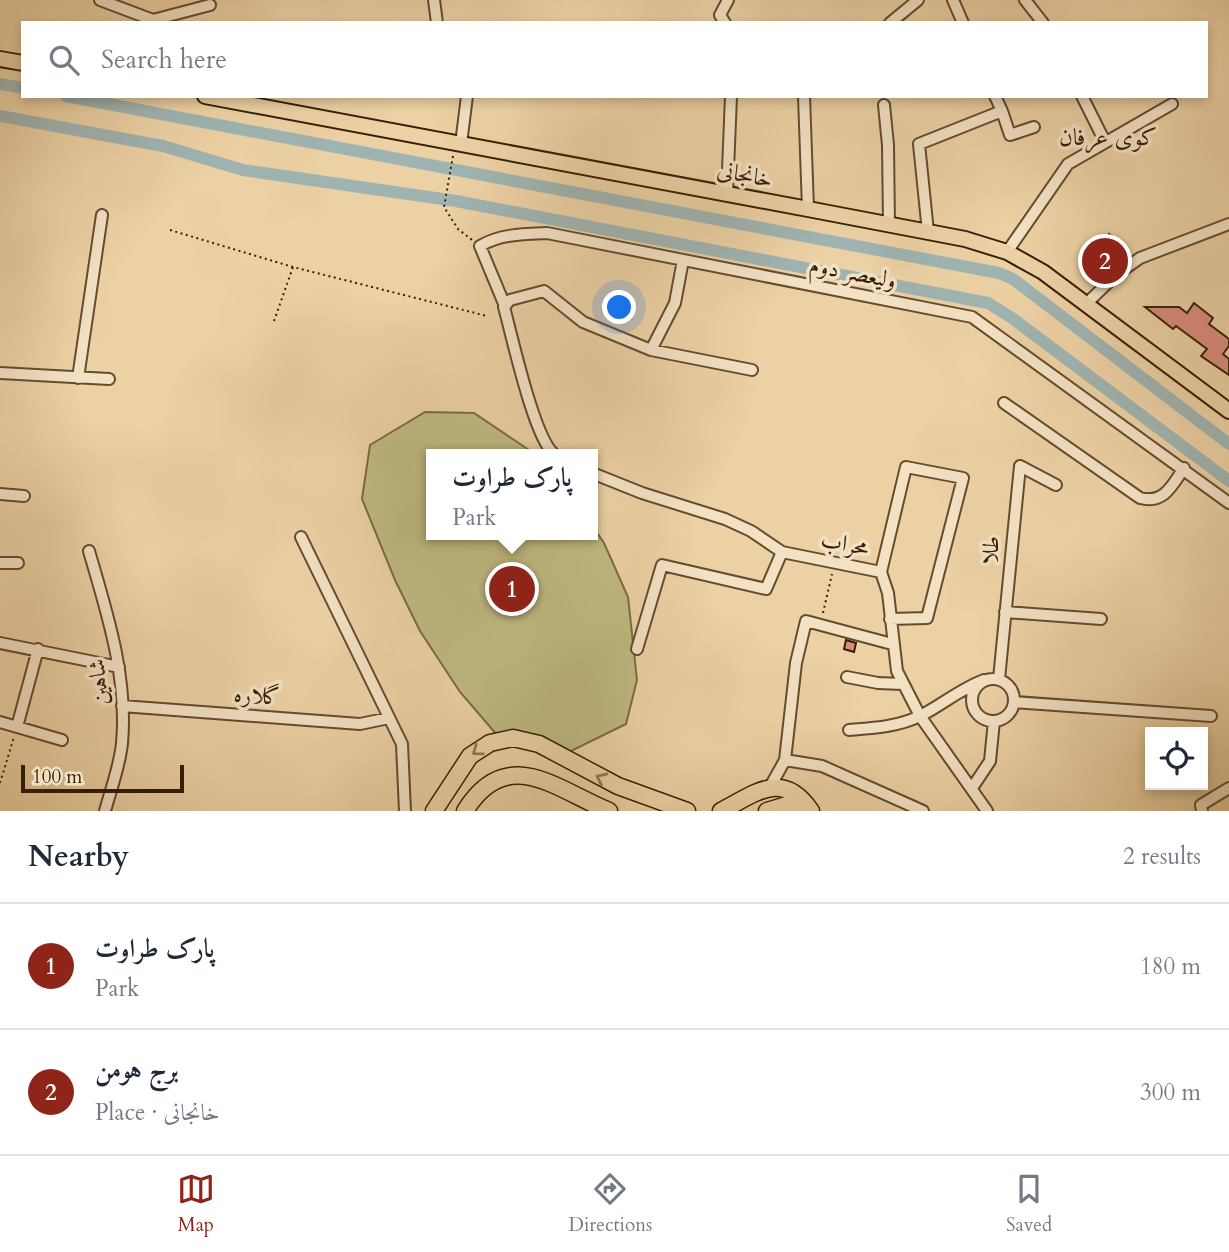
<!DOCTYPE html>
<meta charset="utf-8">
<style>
:root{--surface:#fff;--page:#f2f2f3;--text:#1f2937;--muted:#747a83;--line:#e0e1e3;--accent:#8f2418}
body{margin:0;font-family:Cardo,Amiri,serif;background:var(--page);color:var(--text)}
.controls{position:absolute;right:21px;bottom:21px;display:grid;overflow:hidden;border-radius:0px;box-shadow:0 4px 10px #0003}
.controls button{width:63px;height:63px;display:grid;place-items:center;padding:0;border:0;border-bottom:2px solid var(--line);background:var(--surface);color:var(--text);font:35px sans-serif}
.scale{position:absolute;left:21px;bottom:18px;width:163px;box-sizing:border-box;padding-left:7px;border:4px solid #362005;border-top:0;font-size:19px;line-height:24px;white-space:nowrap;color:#362005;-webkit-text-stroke:5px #f3e1c4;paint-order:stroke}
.you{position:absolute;left:620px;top:308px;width:24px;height:24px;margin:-18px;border:5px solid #fff;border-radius:50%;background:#1a73e8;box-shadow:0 0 0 10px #1a73e833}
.badge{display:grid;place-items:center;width:46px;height:46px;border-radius:50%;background:var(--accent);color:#fff;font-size:23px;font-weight:700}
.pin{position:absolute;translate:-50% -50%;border:4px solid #fff;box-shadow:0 2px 7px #0006}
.popup{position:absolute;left:426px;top:449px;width:172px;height:91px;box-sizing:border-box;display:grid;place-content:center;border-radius:0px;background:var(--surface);filter:drop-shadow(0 2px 5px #0005);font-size:23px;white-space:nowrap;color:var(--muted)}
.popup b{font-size:26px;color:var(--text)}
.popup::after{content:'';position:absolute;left:50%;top:100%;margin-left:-14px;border:14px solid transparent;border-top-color:var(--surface)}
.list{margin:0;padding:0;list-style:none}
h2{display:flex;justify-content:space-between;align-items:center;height:91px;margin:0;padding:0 28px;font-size:30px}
h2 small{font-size:23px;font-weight:400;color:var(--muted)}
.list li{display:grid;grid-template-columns:46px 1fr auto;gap:21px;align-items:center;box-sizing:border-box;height:126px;padding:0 28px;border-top:2px solid var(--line)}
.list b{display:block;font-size:26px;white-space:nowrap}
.list p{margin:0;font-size:23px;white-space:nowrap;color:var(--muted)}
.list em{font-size:23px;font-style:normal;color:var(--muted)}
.icon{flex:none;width:38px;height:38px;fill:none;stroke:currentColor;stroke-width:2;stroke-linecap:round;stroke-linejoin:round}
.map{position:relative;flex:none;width:1229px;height:811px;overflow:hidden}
.search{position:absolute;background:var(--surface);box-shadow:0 4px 10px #0003;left:21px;right:21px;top:21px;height:77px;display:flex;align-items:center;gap:18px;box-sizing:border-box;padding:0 24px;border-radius:0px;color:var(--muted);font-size:26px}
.sheet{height:343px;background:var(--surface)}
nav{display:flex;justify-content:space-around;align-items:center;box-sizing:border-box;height:98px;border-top:2px solid var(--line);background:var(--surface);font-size:19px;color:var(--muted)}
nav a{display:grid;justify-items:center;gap:4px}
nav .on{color:var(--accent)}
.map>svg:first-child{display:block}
.green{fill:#bfb980;stroke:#7a6c42;stroke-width:2}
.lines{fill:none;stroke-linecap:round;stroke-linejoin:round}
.canal{stroke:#9fb4b2;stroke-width:12}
.building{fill:#da8c7d;stroke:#362005;stroke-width:2}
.minor-casing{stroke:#644c2d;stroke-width:14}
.major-casing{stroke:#362005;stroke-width:18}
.highway-casing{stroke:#362005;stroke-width:19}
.path{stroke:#362005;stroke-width:2;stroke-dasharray:2 3.5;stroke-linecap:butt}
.minor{stroke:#f3e1c4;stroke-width:10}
.major{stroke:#ecd1a4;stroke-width:14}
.highway{stroke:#ecd1a4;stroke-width:16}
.oneway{stroke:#917854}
.labels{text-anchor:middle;stroke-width:7;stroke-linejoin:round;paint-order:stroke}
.street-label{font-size:23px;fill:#362005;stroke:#f3e1c4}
.neighbourhood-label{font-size:24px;fill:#362005;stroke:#f3e1c4}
</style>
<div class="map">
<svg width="1229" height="811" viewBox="0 0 1229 811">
<rect width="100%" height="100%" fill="#ecd1a4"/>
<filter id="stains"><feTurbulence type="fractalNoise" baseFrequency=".00286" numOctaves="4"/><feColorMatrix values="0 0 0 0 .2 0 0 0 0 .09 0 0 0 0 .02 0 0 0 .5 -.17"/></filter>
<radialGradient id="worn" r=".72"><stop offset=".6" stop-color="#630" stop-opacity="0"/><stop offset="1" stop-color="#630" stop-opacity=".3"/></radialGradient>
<!-- green -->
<path class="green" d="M425,412L474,413L535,454H432V535H592L593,527L604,543L628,597L637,680L626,724L565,754L503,742L460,692L420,631L395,580L362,499L370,445Z"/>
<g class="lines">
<!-- canal -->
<path class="canal" d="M0,84L23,88
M66,96L999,273L1013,279L1229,444
M0,116L163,146L243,170L456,201L988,303L1012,318L1229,481"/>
</g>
<!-- building -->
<path class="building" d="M1109,234L1124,245L1117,264L1102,277L1087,265Z
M1194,303L1213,318L1209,324L1229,339V346L1223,354L1229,359V375L1201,356L1207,349L1176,326L1173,329L1145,307H1179L1187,313Z
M846,640L856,643L854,652L844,649Z"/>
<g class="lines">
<defs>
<path id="minor" d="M100,0L153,20L210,5
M434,0L437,23
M953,0L963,23
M1025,0L1043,23
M725,23L720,15L728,0
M890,23L918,0
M804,96L808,209
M1082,96L1105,142
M884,105L888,145L889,225
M1002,111L1010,135L1034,127
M461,144L467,96
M727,194L731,96
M928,232L919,144L1002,111L995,96
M1007,252L1068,164L1172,104
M1086,304L1116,275L1140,258L1229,224
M505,306L480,246C500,234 524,234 547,233L972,317L1229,503
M651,350L675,303L683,260
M0,373L109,379
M78,378L102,215
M1004,403L1140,498C1164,504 1172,486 1184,468
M554,454C534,438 512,336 504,307L510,300L544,291L583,322L651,350L752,370
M592,473L642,493L725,519L751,531L782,552L881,572L888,593L897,671L920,716L987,811
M0,494L24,496
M301,537L402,744L405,811
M89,551C107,613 128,677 122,743C120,765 111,789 105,811
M0,563H18
M881,572L906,467L963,478L927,618L890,619
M1005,612L1101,619
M0,643L119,667
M637,649L662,565L766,589L782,552
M847,677L878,683L903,684
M972 700a21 21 0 1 1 42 0a21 21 0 1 1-42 0Z
M999,679L1020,466L1056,485
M1014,702L1211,716
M122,706L360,724L389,718
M0,722L62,740
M17,727L38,649
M849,730C874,728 897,727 920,716C942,705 960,689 984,680
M785,760L822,766L923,811
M770,787L785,760L796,663L806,621L892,644
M972,788L990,761L994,721
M1202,811L1201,805L1229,788"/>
<path id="major" d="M0,59L23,63
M205,96L808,209L965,239L1007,252L1043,272L1229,411"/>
<path id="highway" d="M434,811L470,756L490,743L513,738L539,744L618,786L687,811
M465,811C507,743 557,790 609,811
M721,811C756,793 783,769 811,811
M767,811L787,805L807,811"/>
</defs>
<!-- minor casing -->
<use href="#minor" class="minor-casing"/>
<!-- major casing -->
<use href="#major" class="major-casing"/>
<!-- highway casing -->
<use href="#highway" class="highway-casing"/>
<!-- path -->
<path class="path" d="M453,156L444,207L458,229L472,240
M170,230L293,267L487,316
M274,321L293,267
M823,613L832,574
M0,783L14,737"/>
<!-- minor -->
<use href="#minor" class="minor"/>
<!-- major -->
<use href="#major" class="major"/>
<!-- highway -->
<use href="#highway" class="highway"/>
</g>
<!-- one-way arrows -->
<defs><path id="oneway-chevron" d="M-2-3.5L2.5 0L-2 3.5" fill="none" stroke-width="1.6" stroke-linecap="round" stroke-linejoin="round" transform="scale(1.75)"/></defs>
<g class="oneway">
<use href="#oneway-chevron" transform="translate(477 751) rotate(144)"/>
<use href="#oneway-chevron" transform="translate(601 778) rotate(-154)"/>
</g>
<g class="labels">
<!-- street labels -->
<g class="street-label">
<text transform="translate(745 174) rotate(11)" y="8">خانجانی</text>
<text transform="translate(853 272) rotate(11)" y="8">ولیعصر دوم</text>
<text transform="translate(845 543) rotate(11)" y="8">محراب</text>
<text transform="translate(990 550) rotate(-84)" y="8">طلا</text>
<text transform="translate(98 682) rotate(-96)" y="8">شاهین</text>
<text transform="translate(257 695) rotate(4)" y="8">گلاره</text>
</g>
<!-- neighbourhood labels -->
<g class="neighbourhood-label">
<text x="1108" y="145">کوی عرفان</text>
</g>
</g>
<rect width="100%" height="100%" filter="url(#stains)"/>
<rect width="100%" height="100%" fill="url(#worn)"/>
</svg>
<div class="controls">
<button><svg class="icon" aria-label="locate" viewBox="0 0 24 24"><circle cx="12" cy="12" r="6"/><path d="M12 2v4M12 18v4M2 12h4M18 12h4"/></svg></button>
</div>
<div class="scale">100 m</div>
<div class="you"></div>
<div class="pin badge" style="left:512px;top:589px">1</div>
<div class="popup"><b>پارک طراوت</b>Park</div>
<div class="pin badge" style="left:1105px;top:261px">2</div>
<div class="search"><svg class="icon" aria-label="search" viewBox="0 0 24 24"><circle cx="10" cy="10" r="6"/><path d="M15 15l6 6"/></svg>Search here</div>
</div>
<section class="sheet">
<h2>Nearby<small>2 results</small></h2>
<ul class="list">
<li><span class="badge">1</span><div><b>پارک طراوت</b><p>Park</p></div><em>180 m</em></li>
<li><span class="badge">2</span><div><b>برج هومن</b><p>Place · خانجانی</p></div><em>300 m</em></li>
</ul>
</section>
<nav>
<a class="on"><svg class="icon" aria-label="map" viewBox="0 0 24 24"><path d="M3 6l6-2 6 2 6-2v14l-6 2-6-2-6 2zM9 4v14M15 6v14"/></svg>Map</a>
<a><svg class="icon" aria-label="directions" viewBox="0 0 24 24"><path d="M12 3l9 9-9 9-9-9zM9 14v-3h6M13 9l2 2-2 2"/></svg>Directions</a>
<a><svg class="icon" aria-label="saved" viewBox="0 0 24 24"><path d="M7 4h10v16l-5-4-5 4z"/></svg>Saved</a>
</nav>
